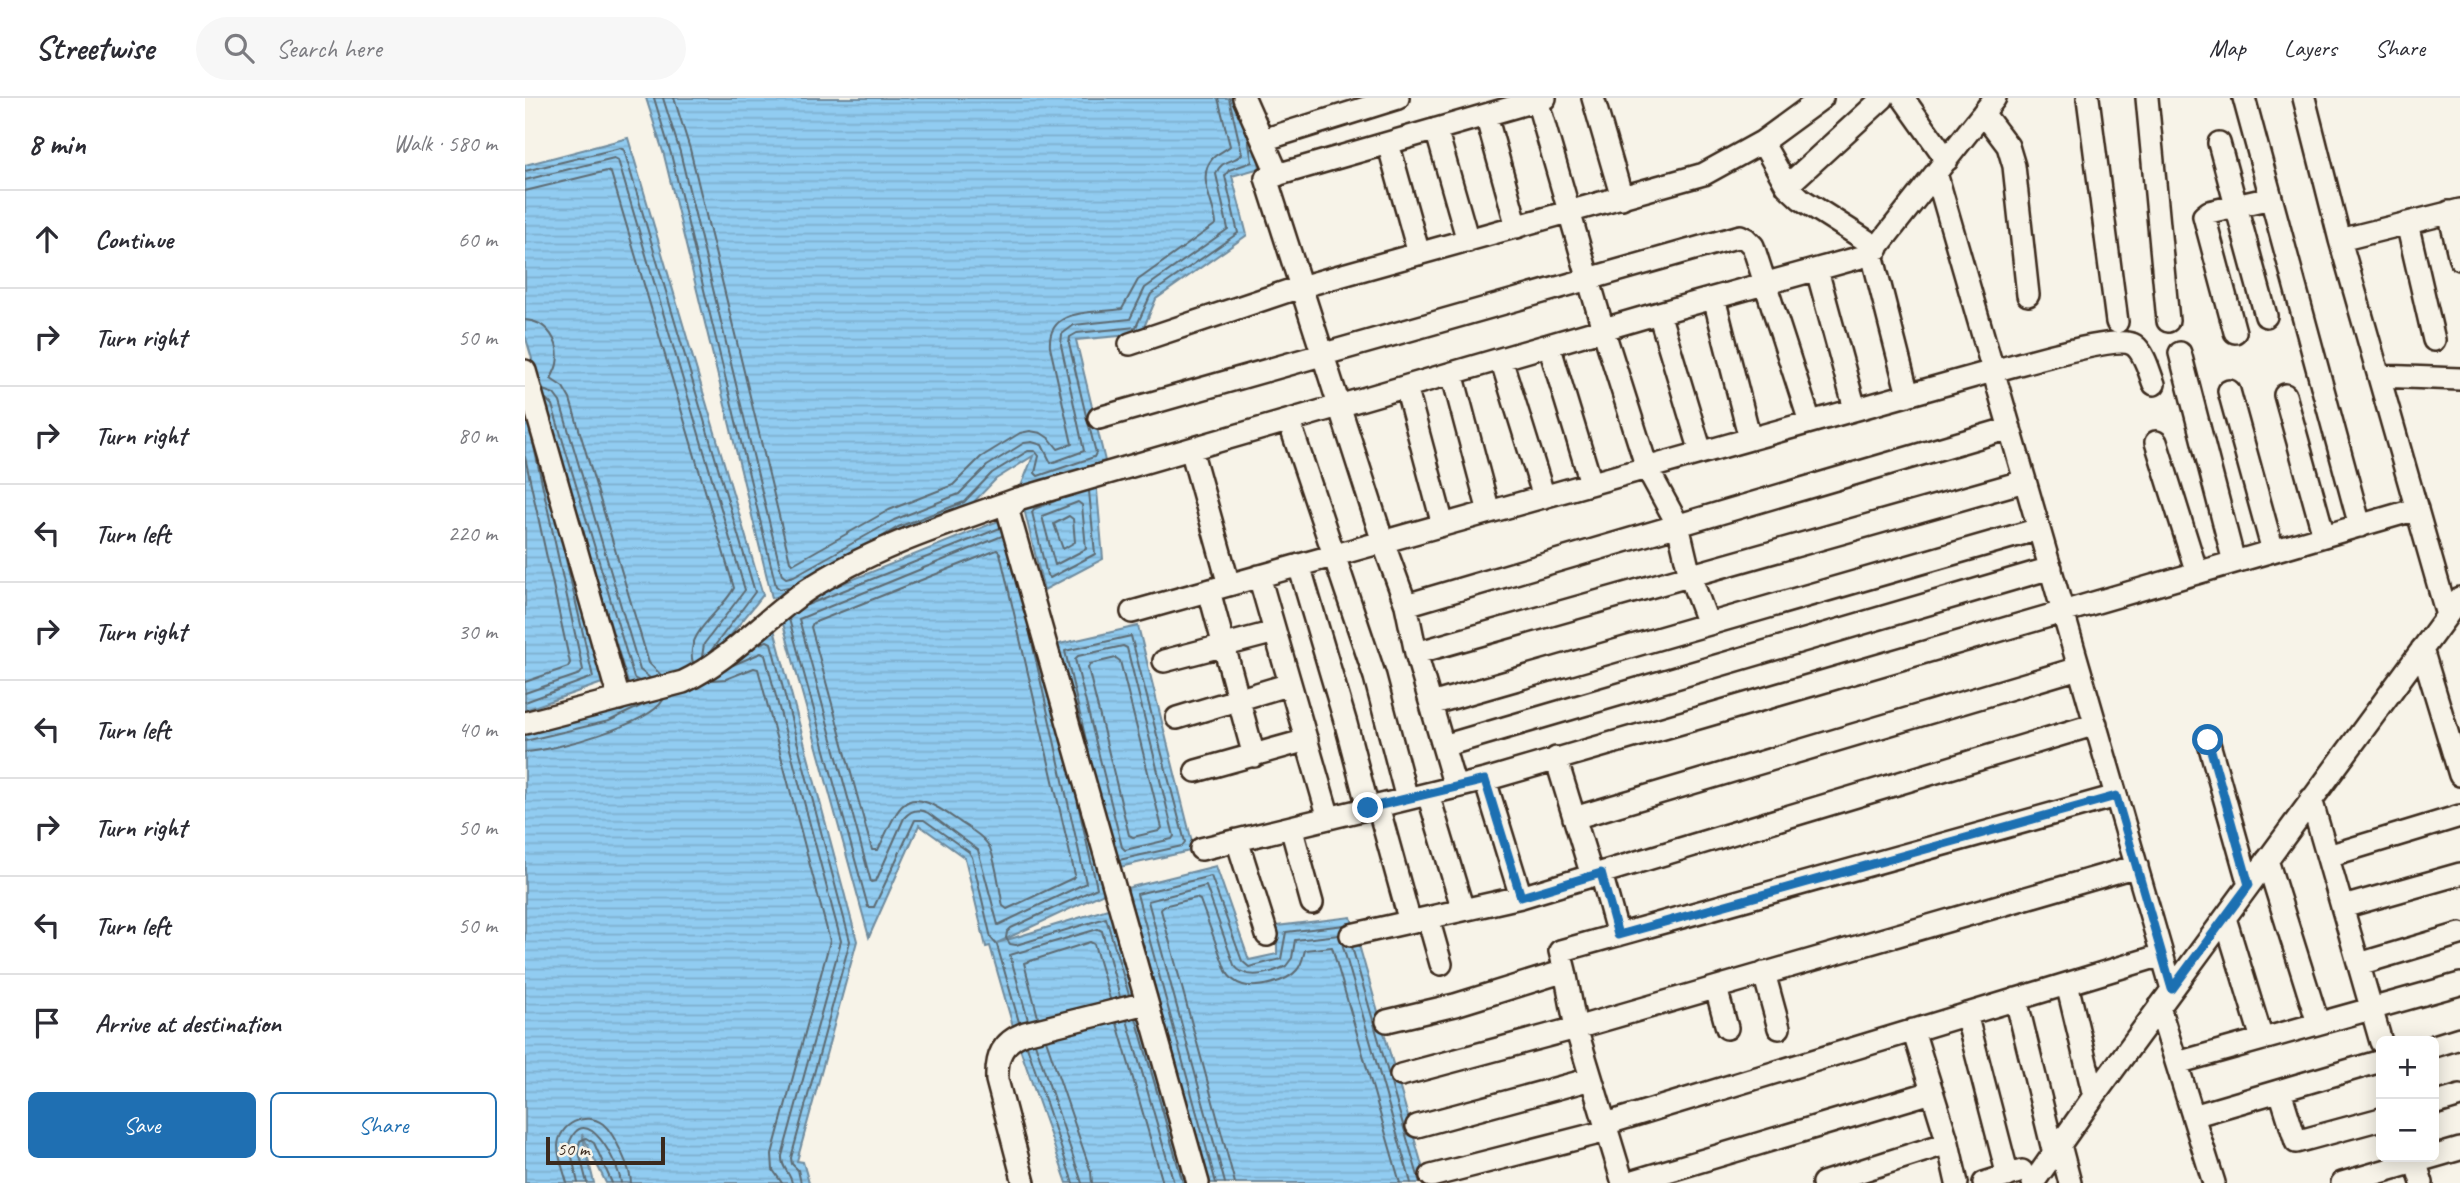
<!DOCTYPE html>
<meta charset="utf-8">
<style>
:root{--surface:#fff;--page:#f7f7f7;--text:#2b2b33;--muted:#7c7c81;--line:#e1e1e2;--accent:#1f6fb2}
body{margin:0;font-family:Caveat,sans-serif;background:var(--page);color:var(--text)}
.controls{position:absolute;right:21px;bottom:21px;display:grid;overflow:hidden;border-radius:10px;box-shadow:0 4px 18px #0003}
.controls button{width:63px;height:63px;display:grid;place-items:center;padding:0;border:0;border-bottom:2px solid var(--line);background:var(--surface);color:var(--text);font:35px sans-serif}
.scale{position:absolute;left:21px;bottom:18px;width:119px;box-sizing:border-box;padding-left:7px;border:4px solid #3b2a1e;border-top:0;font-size:19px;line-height:24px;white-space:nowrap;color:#3b2a1e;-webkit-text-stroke:5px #f7f3e8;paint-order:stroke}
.stop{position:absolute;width:21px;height:21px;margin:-16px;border:5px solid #1f6fb2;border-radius:50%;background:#fff}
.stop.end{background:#1f6fb2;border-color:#fff;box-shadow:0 2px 7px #0008}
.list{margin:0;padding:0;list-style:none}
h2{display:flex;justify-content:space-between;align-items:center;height:91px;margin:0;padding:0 28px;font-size:30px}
h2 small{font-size:23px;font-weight:400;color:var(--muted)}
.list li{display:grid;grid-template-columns:46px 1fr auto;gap:21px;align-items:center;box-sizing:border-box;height:98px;padding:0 28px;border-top:2px solid var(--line)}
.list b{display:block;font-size:26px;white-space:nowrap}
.list em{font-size:23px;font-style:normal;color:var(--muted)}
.actions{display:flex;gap:14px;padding:21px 28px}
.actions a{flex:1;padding:16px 0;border:2px solid var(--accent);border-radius:10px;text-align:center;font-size:24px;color:var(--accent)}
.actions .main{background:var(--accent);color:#fff}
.icon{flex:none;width:38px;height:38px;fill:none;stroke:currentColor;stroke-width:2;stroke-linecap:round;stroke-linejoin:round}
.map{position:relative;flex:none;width:1935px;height:1085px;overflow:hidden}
header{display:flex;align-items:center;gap:42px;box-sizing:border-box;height:98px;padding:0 35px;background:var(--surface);border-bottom:2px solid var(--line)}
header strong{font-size:33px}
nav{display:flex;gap:38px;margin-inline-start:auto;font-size:24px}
.search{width:490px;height:63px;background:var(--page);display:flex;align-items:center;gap:18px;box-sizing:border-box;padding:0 24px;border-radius:38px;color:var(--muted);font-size:26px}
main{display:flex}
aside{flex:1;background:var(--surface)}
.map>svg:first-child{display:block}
.water{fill:url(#water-rules);stroke:#6f8b9d;stroke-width:2}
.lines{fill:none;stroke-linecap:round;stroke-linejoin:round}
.shore{stroke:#5d6b72;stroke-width:2}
.minor-casing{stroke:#3b2a1e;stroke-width:26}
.minor{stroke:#f7f3e8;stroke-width:21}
.route{stroke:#1f6fb2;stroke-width:9}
</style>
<header>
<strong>Streetwise</strong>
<div class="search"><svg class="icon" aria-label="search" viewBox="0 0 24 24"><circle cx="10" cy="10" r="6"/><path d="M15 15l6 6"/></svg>Search here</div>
<nav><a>Map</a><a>Layers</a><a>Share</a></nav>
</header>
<main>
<aside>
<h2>8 min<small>Walk · 580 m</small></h2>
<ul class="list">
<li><svg class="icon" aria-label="ahead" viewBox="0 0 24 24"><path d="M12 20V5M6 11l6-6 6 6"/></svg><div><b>Continue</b></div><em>60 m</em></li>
<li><svg class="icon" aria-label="right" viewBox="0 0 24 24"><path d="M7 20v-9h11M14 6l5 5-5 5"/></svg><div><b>Turn right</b></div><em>50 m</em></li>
<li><svg class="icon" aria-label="right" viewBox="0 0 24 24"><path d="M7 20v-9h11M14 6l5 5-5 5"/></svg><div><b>Turn right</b></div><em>80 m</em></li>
<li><svg class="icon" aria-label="left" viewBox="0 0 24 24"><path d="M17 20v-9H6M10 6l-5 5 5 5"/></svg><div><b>Turn left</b></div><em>220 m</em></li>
<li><svg class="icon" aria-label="right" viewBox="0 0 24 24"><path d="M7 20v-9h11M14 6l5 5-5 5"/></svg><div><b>Turn right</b></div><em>30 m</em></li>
<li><svg class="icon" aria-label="left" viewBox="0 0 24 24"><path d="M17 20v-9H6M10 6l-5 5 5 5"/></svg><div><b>Turn left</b></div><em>40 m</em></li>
<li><svg class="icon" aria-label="right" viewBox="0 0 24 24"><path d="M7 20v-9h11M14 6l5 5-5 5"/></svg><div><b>Turn right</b></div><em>50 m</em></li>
<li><svg class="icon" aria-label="left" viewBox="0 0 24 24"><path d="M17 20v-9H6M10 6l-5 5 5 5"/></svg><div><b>Turn left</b></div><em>50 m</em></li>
<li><svg class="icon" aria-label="arrive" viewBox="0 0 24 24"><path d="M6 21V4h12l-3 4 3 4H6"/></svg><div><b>Arrive at destination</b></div></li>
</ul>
<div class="actions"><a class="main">Save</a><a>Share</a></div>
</aside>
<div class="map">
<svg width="1935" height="1085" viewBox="0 0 1935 1085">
<defs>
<pattern id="water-rules" width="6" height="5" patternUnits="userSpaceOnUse" patternTransform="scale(1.75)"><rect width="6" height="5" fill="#91ccf1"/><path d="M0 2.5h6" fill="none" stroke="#7eafce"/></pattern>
</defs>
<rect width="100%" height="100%" fill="#f7f3e8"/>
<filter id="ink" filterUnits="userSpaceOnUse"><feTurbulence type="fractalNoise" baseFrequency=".0143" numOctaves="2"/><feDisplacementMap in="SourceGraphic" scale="14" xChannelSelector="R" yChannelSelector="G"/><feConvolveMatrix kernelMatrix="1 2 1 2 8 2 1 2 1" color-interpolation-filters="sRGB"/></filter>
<g filter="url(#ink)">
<!-- water -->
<path class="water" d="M121,0H719L727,24L735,70L707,78L722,137L631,201L616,236L551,242L580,363L495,391L508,358L471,381L443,410L275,493L247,500L139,57Z
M103,40L238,497L189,558L249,531L332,843L272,1063L278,1064L284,1085H81L57,1036L69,1085H0V628L105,591L27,334L46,455L77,585L0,612V265L7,261L0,237V67Z
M571,381L578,461L519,492L498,407Z
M493,415L581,794L472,845L586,810L665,1085H542L492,942L465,848L461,849L440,760L394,727L344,839L254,511Z
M613,528L669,752L586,771L530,547Z
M691,768L724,862L752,856V828L826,819L902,1085H685L602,790Z"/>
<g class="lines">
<!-- shore -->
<path class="shore" d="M129,0L146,56L251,488L255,491L267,488
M138,0L155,54L257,477L261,480L269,478L369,422L434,396L462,368L499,345L507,344L517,347L526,365L559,353L536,247L537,236L549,227L605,221L620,190L703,131L691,76C696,61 709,65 717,56L704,0
M149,0L165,51L265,463L268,466L364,412L428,387L456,359L495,335L505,333L516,335L525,341L533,351L547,346L525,249C522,208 571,216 597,211L613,182L691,126C690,106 671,80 687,61C692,55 700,53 705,48L693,0
M0,73L95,50L99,52L230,494L185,554
M0,82L89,60L93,62L220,492L179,546L177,559
M0,93L82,73L86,75L209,490C197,514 159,534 168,565
M0,222C22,223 36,244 32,266C31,271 28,276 26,281L38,289L45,301L124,565L136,577
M18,292L29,296L35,304L115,572L125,580
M21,301L27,307L109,580L114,583
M562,322L544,246L545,239L552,235L611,229L626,196L713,135L700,78L704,72L727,64L723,39
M0,359L45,565L43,569L0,584
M530,403L509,411L507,414L522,477L525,480L570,456L564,393
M553,404L557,407L561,451L530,467L517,418Z
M544,418L548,421L550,444L538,451L529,426Z
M477,438L274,521L346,784L351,783L379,720C386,712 394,710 403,715L453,752L473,827L561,785L504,531
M355,440L373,429L439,404L467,375L503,353H510L514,358L510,375L513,378L569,359L571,355L563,324
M472,452L475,455L550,777L548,780L482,811L478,808C474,790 472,768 465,750C459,738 443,730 432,722C379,685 377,702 353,752H347L286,529L288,525Z
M282,507L475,430
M264,521L343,809H349L390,722H399L444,754L447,759L466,840L472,847L494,924
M234,546L242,543L246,545L325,843L266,1060L267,1066L273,1072L276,1085
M598,548L602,550L649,738L647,741L600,752L597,749L550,561L553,558Z
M591,560L595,563L637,730L634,733L608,739L604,737L563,570L565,566Z
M208,567L236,555L240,557L316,843L257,1058C256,1070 265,1074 267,1085
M187,582L201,581L229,570L233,571L305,843L247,1056L248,1072L257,1085
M0,595L55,576L58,572L8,344
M0,604L68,579L39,453
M0,643L84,623L120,606
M0,654C28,653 125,626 138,602
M565,659L540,553L606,538L660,744L657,748L594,762
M553,706L572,790L486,830L482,834L481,840L485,846L491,847L581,820L604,897
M817,845L886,1085
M827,849L864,978
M513,919L499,865L565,844L569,846L585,901
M611,920L658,1085
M503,922L485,857L573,831L577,833L595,899
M602,922L649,1085
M592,925L638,1085
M521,942L566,1074L567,1085
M510,945L557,1085
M502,948L548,1085
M865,982L895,1085
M42,1085C39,1073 33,1060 33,1048C34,1026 60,1013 78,1026C89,1035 106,1071 106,1085
M53,1085L44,1046C60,1000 94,1066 96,1085
M62,1085L53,1050L55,1043L61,1040L69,1045L87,1085
M691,1085L612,796L686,778L717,863L724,869L756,861L761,834L820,827
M700,1085L623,803L681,788L709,867C720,883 745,876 761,868L767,860L770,842L814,837
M710,1085L636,812L638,808L671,800L675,802L701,873C705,880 710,885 718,887C732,891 762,884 772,872C777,866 778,859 780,852L807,849L875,1085"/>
<defs>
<path id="minor" d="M719,0L753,77
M1068,0L1097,100
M1378,0L1422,62
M1563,0L1592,224
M1622,0L1643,223
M1719,0L1835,428
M1779,0L1815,142L1922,517
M1012,2L1078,231L1122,370L1153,427L1165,478L1183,526
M1458,15L1483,48L1489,68L1503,197
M961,17L992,129
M911,31L943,143
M738,42L873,0
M1237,44L1262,88L1276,101L1353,150
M863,45L894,156
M1694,45L1741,218
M1411,75L1647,891
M1262,88L1358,0
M1924,114L1935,161
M1882,125L1909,242
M1815,142L1935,112
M1347,156L1383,297
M1292,172L1330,311
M1189,200L1225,341
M1134,215L1176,354
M1710,234L1679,118L1684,114L1746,100
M605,246L775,189L1179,76L1237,44L1297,0
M1024,247L1066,385
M1655,255L1709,464
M976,261L1019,399
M0,273L94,601
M927,275L964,414
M1854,278L1935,281
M881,289L918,427
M1704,293L1748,453
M1760,297L1799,438
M574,320L1215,138L1221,141L1228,148L1285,324
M764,323L850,579L882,701
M1631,344L1672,475
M666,351L704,487
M774,467L821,626L843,710
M734,478L804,720
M684,493L729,658
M881,507L1485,330
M607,514L1468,273C1492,267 1593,236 1609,247C1620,255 1624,274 1629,286
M1897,551L1935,677
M891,555L1500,383
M639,563L750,534
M906,606L1514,431
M652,620L765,586
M0,625L158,584C205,562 239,521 282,492C346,450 422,426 493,401
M1683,642L1724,787
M918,648L1526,470
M1031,660L1067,778
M671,673L782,642
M960,682L996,799
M930,689L891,555L881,507L858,444L741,80L1020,0
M903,696L938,812
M1786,701L1856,944
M853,708L885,824
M1049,720L1554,570
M766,729L787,805
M712,742L742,837
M676,751L960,682L1892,411
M1803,758L1935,718
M1742,762L1793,925
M1076,775L1093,837
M1818,809L1935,776
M903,820L916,866
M1700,820L1737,941
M826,837L996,799L1571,626
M1834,866L1935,836
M1040,873L1051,930L1098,1085
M1239,875L1254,930
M1542,886L1569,998
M1191,890L1202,930
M1491,901L1529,1056
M1634,909L1689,1085
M1441,916L1483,1078
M862,923L930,907L1040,873L1035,853L1591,698
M1388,932L1423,1045L1432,1085
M1909,948L1935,940
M1652,965L1935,886
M876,977L1051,930L1612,768
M1755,993L1771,1044L1856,1021
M1909,1006L1935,998
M1668,1018L1856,963
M1080,1026L1637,857
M892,1028L1066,981
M1535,1047L1545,1085
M1889,1059L1897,1085
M906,1078L1082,1033
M499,1085L472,982C471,958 477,944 500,935L621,905
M673,1085L483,413L493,401L1134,215L1347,156L1470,0
M1102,1085L1407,994
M1298,1085L1423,1045
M1459,1085L1497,1073
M1508,1085L1569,998L1935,500
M1817,1085L1935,1051"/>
</defs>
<!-- minor casing -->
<use href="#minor" class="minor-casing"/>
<!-- minor -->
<use href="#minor" class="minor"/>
</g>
</g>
<g class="lines" filter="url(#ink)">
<!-- route -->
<path class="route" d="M843,710L960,682L996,799L1076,775L1093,837L1591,698L1647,891L1724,787L1683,642"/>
</g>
</svg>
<div class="controls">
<button>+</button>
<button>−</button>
</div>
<div class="scale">50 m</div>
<div class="stop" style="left:1683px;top:642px"></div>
<div class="stop end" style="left:843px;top:710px"></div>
</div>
</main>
